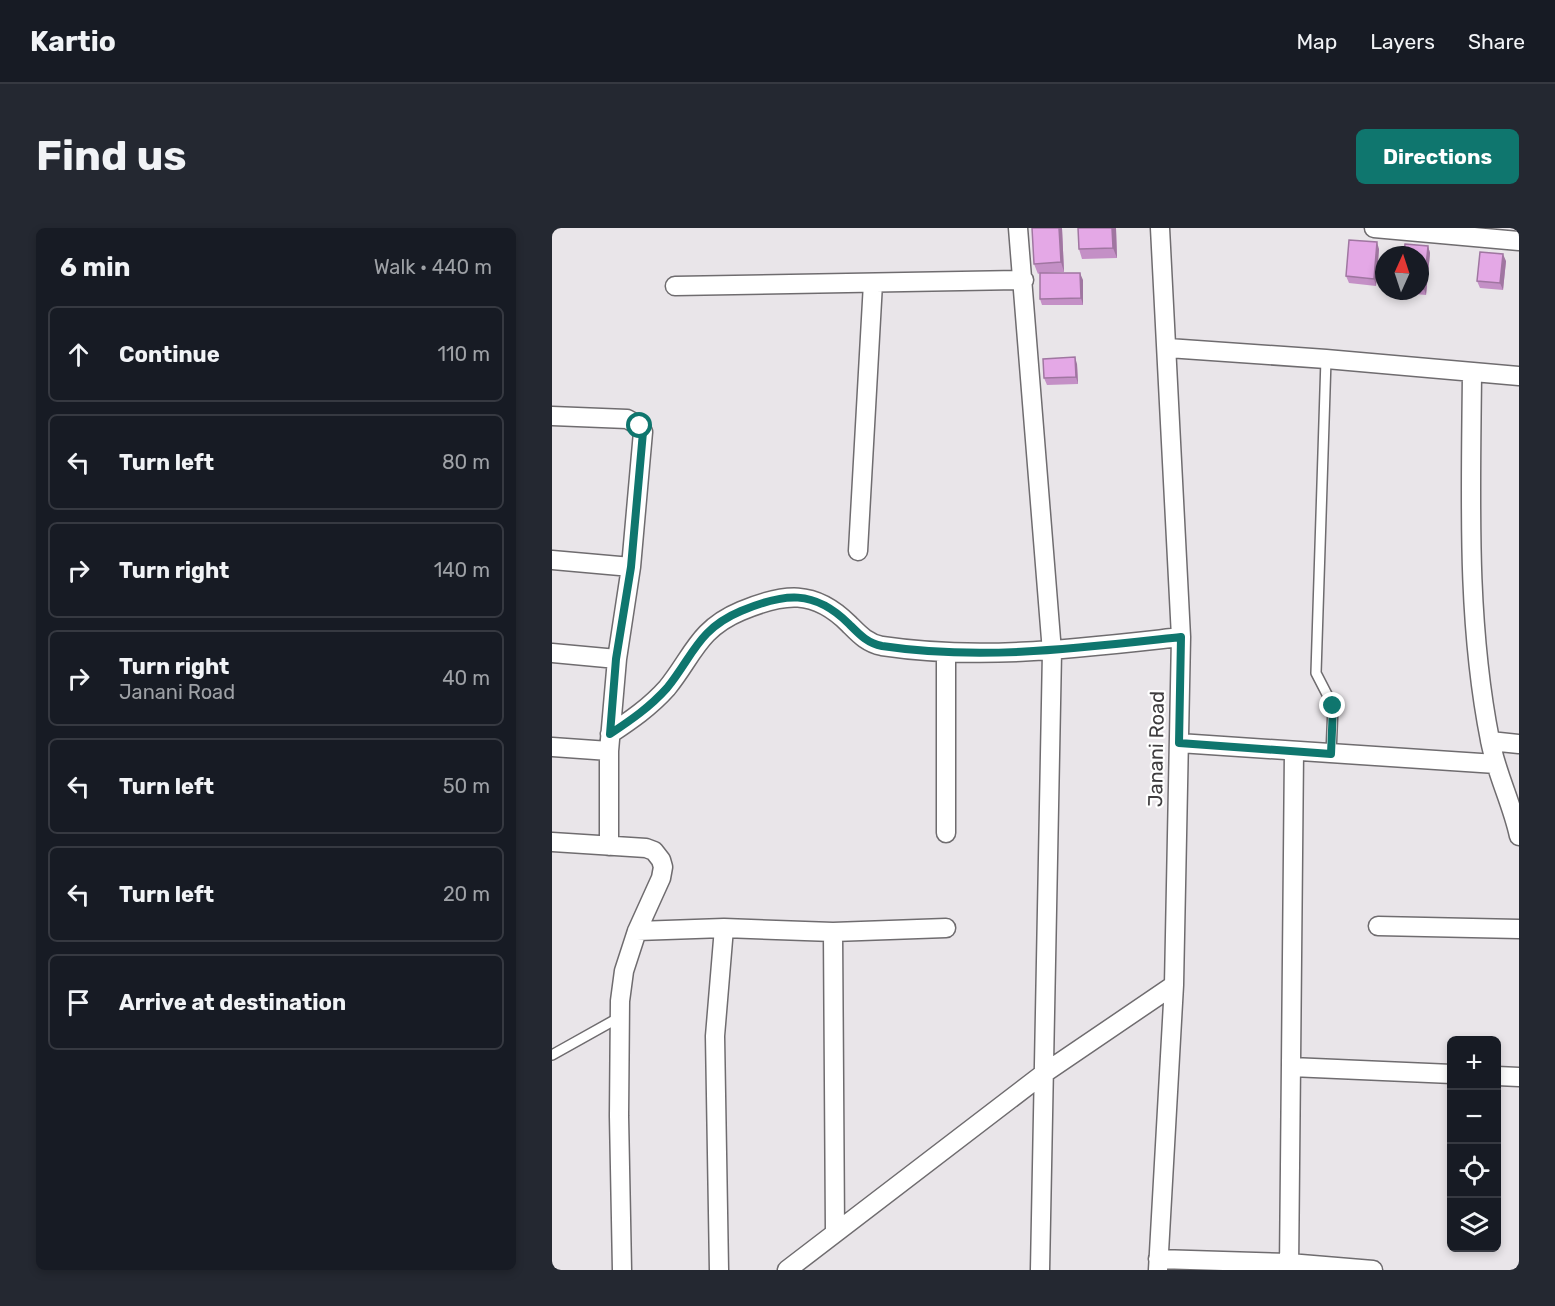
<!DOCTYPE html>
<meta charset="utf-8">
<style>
:root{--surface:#171b24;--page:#242831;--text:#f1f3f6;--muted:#9ea1a6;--line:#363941;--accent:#0f766e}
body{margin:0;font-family:Rubik,sans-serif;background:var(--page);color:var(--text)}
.controls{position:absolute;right:18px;bottom:18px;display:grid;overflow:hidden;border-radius:9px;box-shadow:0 3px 9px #0003}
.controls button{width:54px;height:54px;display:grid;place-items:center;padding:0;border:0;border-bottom:2px solid var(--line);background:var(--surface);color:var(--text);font:30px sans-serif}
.compass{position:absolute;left:823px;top:18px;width:54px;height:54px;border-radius:50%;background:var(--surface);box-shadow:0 3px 9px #0003;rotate:3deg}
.stop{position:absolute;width:18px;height:18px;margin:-14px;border:4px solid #0f766e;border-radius:50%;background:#fff}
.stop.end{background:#0f766e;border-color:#fff;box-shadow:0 2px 6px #0008}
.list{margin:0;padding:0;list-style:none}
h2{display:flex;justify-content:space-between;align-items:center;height:78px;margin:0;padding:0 24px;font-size:26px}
h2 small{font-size:20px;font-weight:400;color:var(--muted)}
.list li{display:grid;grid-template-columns:39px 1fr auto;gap:18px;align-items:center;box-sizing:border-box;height:96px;margin:0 12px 12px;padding:0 12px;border:2px solid var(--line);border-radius:9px}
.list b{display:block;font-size:22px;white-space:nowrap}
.list p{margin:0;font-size:20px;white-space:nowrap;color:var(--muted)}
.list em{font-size:20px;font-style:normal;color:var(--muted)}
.icon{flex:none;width:33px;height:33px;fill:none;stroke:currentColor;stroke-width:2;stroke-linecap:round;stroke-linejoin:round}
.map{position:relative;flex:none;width:967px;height:1042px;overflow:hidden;border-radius:9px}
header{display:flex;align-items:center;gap:36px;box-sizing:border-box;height:84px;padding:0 30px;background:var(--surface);border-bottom:2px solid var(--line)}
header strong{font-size:28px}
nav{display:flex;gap:33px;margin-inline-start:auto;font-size:21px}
.intro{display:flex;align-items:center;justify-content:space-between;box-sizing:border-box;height:144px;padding:0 36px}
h1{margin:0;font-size:42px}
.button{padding:15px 27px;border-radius:9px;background:var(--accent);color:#fff;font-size:21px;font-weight:700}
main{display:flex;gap:36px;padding:0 36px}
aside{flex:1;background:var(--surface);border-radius:9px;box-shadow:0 3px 9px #0003}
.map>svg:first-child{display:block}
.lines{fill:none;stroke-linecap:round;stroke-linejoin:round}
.service-casing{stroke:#6f6c6f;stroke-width:12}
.minor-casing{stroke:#6f6c6f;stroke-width:21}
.service{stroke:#fff;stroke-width:9}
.minor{stroke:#fff;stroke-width:18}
.wall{fill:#c490c6}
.shaded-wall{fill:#a076a1}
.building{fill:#e4a8e6;stroke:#a076a1;stroke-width:1.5}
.route{stroke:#0f766e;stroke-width:8}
.labels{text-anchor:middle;stroke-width:4.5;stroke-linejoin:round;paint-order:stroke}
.street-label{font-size:20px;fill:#3e3c3e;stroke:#fff}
</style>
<header>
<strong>Kartio</strong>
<nav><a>Map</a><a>Layers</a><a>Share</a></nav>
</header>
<div class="intro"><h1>Find us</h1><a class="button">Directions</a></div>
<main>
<aside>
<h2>6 min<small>Walk · 440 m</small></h2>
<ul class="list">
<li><svg class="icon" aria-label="ahead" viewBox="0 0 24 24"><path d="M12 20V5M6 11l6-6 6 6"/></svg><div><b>Continue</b></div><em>110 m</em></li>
<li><svg class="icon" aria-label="left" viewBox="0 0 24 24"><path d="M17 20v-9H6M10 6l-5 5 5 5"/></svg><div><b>Turn left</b></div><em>80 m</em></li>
<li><svg class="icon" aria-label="right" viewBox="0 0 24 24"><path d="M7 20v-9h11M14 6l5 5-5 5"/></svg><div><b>Turn right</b></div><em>140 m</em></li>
<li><svg class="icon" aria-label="right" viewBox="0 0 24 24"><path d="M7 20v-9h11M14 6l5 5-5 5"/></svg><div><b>Turn right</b><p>Janani Road</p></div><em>40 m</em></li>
<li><svg class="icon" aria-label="left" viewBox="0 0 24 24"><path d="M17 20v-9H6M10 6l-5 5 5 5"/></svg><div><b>Turn left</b></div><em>50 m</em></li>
<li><svg class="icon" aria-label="left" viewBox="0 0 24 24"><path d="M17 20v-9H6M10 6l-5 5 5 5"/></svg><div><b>Turn left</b></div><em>20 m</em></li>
<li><svg class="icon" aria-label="arrive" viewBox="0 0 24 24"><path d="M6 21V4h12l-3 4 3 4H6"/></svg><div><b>Arrive at destination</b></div></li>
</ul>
</aside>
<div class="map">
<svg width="967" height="1042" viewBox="0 0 967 1042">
<rect width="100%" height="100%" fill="#e9e5e9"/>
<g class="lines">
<defs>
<path id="service" d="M774,131L764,445L781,478L779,526
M0,827L68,789"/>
<path id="minor" d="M466,0L500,424L488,1042
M822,0L967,13
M123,58L472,52
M616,120L774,131L967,148
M920,144C919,267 914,391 938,512C944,545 960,575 967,608
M0,188L75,191L88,198L91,204L79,339L65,431L57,523V618
M306,323L321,55
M0,332L79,339
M0,425L65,431
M394,426V605
M58,506C79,492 98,479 115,460C141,428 146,401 189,383C232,365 262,361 297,396C307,406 315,415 330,418C430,433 529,420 629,409
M938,513L967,516
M627,515L944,536
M0,519L57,523
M0,614L94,620L102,623L109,632L111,639L109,650L85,703L72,743L68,773L67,888L70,1042
M826,698L967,701
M85,703L172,700
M281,704L283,1004
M739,839L900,846
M945,848L967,849
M606,1031L737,1035L821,1042
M167,1042L163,808L172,700L281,704L394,700
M235,1042L491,846L622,757
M606,1042L622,757L629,409L608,0
M737,1042L742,523"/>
</defs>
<!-- service casing -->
<use href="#service" class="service-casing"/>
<!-- minor casing -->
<use href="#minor" class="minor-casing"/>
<!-- service -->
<use href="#service" class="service"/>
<!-- minor -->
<use href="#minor" class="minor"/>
</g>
<!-- wall -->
<path class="wall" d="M510,0L512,44L494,45L531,52V77H490L488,71V45L486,46L482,36Z
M526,0H564L565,30L530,31L527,21Z
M876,18L878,25L874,67L852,65L851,63H868V27Z
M827,21L824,58L797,55L794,48Z
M954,33L951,62L928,60L925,53Z
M525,136L526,156L495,157L492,150Z"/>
<!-- shaded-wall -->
<path class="shaded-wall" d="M507,0H510L512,44L509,34Z
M560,0H564L565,30L561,20Z
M825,14L827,21L824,58L822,51Z
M876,18L878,25L874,67L872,61Z
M951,26L954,33L951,62L948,55Z
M528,45L531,52V77L529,70Z
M523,129L525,136L526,156L524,149Z"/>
<!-- building -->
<path class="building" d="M480,0H507L509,34L482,36Z
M526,0H560L561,20L527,21Z
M797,12L825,14L822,51L794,48Z
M853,16L876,18L872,61L868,60V27H852Z
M928,24L951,26L948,55L925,53Z
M488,45H528L529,70L488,71Z
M523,129L524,149L492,150L491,131Z"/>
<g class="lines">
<!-- route -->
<path class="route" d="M88,198L91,204L79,339L64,431L58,506C79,492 98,479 115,460C141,428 146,401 189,383C232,365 262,361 297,396C307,406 315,415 330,418C430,433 529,420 629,409L627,515L779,526L781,478"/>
</g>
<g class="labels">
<!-- street labels -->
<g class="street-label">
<text transform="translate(604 521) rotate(-89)" y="7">Janani Road</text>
</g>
</g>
</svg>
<div class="controls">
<button>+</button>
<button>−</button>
<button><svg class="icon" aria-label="locate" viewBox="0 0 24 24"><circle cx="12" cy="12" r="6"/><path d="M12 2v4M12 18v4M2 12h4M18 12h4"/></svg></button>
<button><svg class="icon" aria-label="layers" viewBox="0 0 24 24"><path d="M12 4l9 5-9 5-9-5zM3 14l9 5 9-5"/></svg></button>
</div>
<svg class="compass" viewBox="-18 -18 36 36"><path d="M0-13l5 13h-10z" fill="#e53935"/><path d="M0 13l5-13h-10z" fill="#9ea1a6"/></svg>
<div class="stop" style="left:88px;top:198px"></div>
<div class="stop end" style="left:781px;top:478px"></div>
</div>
</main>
